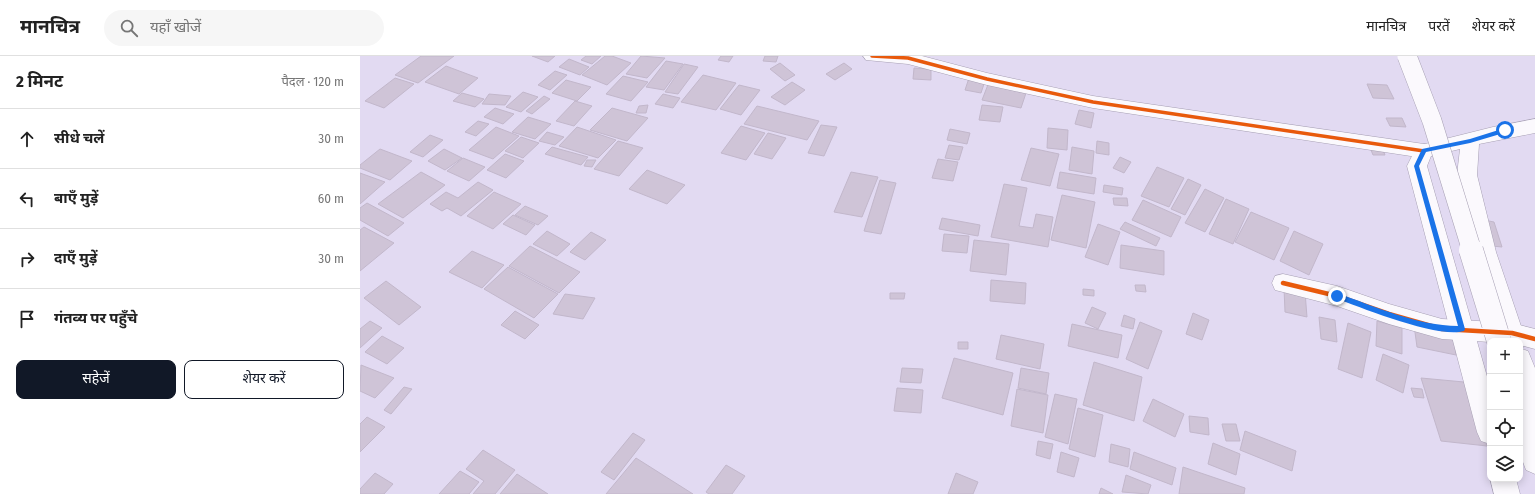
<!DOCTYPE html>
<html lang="hi">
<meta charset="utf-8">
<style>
:root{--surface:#fff;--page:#f6f6f6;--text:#222;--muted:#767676;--line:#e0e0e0;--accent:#111827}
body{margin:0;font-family:"Fira Sans Condensed","Noto Sans Devanagari",sans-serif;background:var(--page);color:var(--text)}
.controls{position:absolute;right:12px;bottom:12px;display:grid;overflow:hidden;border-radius:8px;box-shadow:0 2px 10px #0003}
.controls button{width:36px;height:36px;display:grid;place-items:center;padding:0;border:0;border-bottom:1px solid var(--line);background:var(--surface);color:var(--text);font:20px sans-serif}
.stop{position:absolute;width:12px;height:12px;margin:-9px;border:3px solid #1a73e8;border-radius:50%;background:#fff}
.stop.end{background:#1a73e8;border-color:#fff;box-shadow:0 1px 4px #0008}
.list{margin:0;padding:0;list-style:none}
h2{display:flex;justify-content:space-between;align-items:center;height:52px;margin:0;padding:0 16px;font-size:17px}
h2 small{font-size:13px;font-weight:400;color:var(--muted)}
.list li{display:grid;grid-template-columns:26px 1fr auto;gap:12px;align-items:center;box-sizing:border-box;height:60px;padding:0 16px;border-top:1px solid var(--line)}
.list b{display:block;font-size:15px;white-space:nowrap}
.list em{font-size:13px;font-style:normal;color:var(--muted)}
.actions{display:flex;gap:8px;padding:12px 16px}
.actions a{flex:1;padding:9px 0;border:1px solid var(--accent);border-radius:8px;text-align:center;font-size:14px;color:var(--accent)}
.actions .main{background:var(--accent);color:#fff}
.icon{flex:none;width:22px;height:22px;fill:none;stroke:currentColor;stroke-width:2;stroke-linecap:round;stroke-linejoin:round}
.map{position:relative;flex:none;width:1175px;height:438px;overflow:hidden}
header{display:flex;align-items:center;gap:24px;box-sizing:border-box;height:56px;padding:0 20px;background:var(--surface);border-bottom:1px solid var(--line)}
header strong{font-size:19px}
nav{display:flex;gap:22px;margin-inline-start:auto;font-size:14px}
.search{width:280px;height:36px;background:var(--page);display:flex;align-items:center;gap:10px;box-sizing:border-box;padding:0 14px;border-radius:22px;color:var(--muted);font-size:15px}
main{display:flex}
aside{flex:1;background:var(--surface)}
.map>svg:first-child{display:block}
.building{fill:#cfc4d7;stroke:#c2b7cb}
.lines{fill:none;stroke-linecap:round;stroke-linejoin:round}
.minor-casing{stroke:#a7a0b4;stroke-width:1}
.major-casing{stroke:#a7a0b4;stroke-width:1}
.minor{fill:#fbf9fd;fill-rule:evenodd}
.major{fill:#fbf9fd;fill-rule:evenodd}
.major-bridge-far1-casing{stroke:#a7a0b4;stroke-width:20;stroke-linecap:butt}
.major-bridge-casing{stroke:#a7a0b4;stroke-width:25;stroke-linecap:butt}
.major-bridge-far1{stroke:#fbf9fd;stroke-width:19}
.major-bridge{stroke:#fbf9fd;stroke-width:24}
.cycleway-far1-casing{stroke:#faf8fe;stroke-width:5.5}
.cycleway-casing{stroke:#faf8fe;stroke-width:7}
.cycleway-far1{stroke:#e8590c;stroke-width:3.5}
.cycleway{stroke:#e8590c;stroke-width:4.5}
.route{fill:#1a73e8}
</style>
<header>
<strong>मानचित्र</strong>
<div class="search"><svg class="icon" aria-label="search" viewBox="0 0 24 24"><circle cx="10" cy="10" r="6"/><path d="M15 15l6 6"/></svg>यहाँ खोजें</div>
<nav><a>मानचित्र</a><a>परतें</a><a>शेयर करें</a></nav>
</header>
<main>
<aside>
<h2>2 मिनट<small>पैदल · 120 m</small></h2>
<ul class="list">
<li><svg class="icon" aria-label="ahead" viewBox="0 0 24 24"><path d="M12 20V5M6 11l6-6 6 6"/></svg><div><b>सीधे चलें</b></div><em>30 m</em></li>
<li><svg class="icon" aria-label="left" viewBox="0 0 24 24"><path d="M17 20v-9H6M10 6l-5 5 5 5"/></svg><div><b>बाएँ मुड़ें</b></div><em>60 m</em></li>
<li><svg class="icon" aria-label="right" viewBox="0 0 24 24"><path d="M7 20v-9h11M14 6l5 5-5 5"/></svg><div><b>दाएँ मुड़ें</b></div><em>30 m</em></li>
<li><svg class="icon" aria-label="arrive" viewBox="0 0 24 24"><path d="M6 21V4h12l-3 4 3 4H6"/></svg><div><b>गंतव्य पर पहुँचे</b></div></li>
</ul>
<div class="actions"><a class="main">सहेजें</a><a>शेयर करें</a></div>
</aside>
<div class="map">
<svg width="1175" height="438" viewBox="0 0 1175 438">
<rect width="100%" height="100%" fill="#e2daf2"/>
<!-- building -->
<path class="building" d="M61,0H94L58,27L35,19Z
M172,0H195L188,6Z
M226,0H241L232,8L221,4Z
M245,0H252L271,7L247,29L222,19Z
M281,0L305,2L287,22L266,18Z
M361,0H373L369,6L358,4Z
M405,0H418L416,6L403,5Z
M209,3L229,11L220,19L199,11Z
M306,5L323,8L304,34L286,31Z
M420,7L435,19L425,25L410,13Z
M484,7L492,13L475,24L466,18Z
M324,8L338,11L318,38L305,36Z
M86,10L118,22L99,38L65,26Z
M554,12L571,13V24L553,23Z
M195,15L207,19L190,34L178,29Z
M343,19L376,27L356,54L321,46Z
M263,20L288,26L271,45L246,38Z
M35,22L54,28L24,52L5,45Z
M609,22L625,25L621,37L605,34Z
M206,24L231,31L217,45L192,37Z
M432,26L445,34L425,49L411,41Z
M629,26L667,34L661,52L622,44Z
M1007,28L1027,29L1034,43L1013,42Z
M379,29L400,34L381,59L360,53Z
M163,36L178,41L161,56L146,51Z
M102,37L124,43L115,51L93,45Z
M129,38L151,40L145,49L122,48Z
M303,38L320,42L313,52L295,48Z
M184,40L190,43L172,58L166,55Z
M215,45L232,50L214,70L196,65Z
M288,49L286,57H276L279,50Z
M622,49L643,51L640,66L619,64Z
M397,50L459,65L447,84L384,68Z
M135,52L154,58L143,68L124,61Z
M252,52L288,62L267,85L230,74Z
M719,54L734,57L731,72L715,68Z
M168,61L191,68L175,83L152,76Z
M1026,62H1042L1046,71L1030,70Z
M118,65L129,68L116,80L105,76Z
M461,69L477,71L464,100L448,97Z
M381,70L405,77L386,104L361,97Z
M136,71L159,80L133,103L109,94Z
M217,71L256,84L238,102L199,90Z
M688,72L708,74L707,94L687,92Z
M590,73L610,77L607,88L587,84Z
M187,76L204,81L195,89L179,85Z
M408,77L426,82L412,103L394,98Z
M70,79L83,84L63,101L50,96Z
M161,81L179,87L163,102L145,95Z
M258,85L283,92L259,120L234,113Z
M737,85L749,87V99L736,97Z
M589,89L603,91L599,104L585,102Z
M192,91L228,101L221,109L185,98Z
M712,91L734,95L732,118L709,114Z
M671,92L699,98L690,130L661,124Z
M20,93L52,105L30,124L0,112V109Z
M84,93L102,102L85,114L68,105Z
M1011,94H1023L1025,99H1013Z
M145,98L164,105L146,122L127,114Z
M760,101L771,106L764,117L753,112Z
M103,102L125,111L109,125L87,115Z
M578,103L598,106L593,125L572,122Z
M227,104H236L232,111L224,110Z
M797,111L824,122L809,151L781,140Z
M287,114L325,129L307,148L269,133Z
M61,116L85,129L43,162L18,148Z
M491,116L518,121L502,161L474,156Z
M700,116L736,122L734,138L697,132Z
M0,117L25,126L0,148Z
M828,123L841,129L825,159L811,153Z
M520,124L536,127L521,178L504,175Z
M118,126L133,134L101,160L87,152L82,155L70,148L86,136L98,142Z
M644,128L667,132L659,170L673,172L676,158L693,161L688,191L631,181Z
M744,129L763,132L762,139L743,136Z
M845,133L864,142L845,176L825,167Z
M134,136L161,148L133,173L107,160Z
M702,139L735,146L726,192L691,184Z
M753,142H767L768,150L754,149Z
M866,143L889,153L873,188L849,178Z
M783,144L821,161L811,181L772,164Z
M7,147L44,167L28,180L0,164V152Z
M165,150L188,160L178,169L155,159Z
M891,156L929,172L914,204L875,186Z
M153,159L175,169L166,179L143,168Z
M582,162L620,169L618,180L579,173Z
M1124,164L1134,166L1142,191L1132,190Z
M765,166L800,182L796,190L760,173Z
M738,168L760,176L748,209L725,201Z
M4,171L34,187L0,215V174Z
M187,175L210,188L197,200L173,188Z
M934,175L963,188L949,219L920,205Z
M231,176L246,184L225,204L210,196Z
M584,178L609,180L607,197L582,195Z
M614,184L649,188L646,219L610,215Z
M761,189L804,195V219L760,212Z
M170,190L220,216L199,237L149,210Z
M112,195L144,209L122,232L89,216Z
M148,211L198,238L174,262L124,233Z
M631,224L666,227L665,248L630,245Z
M26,225L61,251L39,269L4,242Z
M775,229H785L786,236L776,235Z
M924,232L945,236L947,261L925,256Z
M723,233L734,234V240L723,239Z
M530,237H545L544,243H530Z
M205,238L235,242L223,263L193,258Z
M732,251L746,257L738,273L725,267Z
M155,255L179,269L165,283L141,269Z
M833,257L849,264L842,284L826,278Z
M764,259L775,263L773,273L761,270Z
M959,261L975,264L977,286L961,283Z
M10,265L22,272L0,292V273Z
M1017,265L1042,272V298L1016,290Z
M780,266L802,275L788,313L766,303Z
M988,267L1011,276L1002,322L978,313Z
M712,268L762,279L758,302L708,290Z
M1054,269L1093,278L1096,299L1057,291Z
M641,279L684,288L680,313L636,303Z
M22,280L44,292L27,308L5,296Z
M598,286H608V293H598Z
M1023,298L1049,309L1043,337L1016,324Z
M594,302L653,317L643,359L582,342Z
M734,306L782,321L774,365L723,349Z
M1,309L34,322L15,342L0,335Z
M542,312L563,313L561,327L540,326Z
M661,312L689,317L686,338L658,332Z
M1061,322L1104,326L1127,390L1081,385Z
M44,331L52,333L31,358L24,354Z
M537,332L563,334L561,357L534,355Z
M1051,332L1062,333L1064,342L1054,341Z
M657,333L688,339L683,377L651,370Z
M695,338L717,343L708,388L685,381Z
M793,343L824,358L815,381L783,365Z
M718,352L743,359L735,401L709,393Z
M829,360L848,362L849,379L830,376Z
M7,361L25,371L0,396V368Z
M862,368H876L880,385H866Z
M885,375L936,395L932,415L880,394Z
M273,377L285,384L254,424L241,416Z
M678,385L693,388L690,403L676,399Z
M853,387L880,398L876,419L848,408Z
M751,388L770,393L768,411L749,406Z
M123,394L155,414L135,438H113L124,425L106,413Z
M701,396L719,402L714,421L697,416Z
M774,396L816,412L812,429L770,413Z
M276,402L333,438H246Z
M366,409L385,420L372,438H349L346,436Z
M823,411L885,432L884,438H819Z
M100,415L119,426L109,438H79Z
M15,417L33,428L24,438H0V433Z
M596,417L618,426L613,438H588Z
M157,418L188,438H140Z
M766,419L791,429L788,438L762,436Z
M741,432L753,438H739Z"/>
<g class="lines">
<defs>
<path id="minor" d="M503,0H562L627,17L733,40L1064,88L1071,90L1074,95L1071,100L1064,102L733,52L627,29L548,8L506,4Z
M923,218L977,230L1029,248L1082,263L1152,267L1175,273V293L1160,289V285L1130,286L1082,283L1029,268L977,250L923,236L915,234L912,227L915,220Z"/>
<path id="major" d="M1175,63V77L1119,88L1117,119L1136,196L1166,285L1162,293L1168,295L1175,312V418L1166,414L1160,398V285H1142L1114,196L1097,119L1100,93L1071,100L1067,110L1130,331V388L1121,385L1117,376L1047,110L1057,90L1133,71Z
M1130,422L1156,423L1160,438H1134Z"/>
</defs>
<!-- minor casing -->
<use href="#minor" class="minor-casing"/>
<!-- major casing -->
<use href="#major" class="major-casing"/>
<!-- minor -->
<use href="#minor" class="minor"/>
<!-- major -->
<use href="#major" class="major"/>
<defs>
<path id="major-bridge-far1" d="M1047,0L1072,65L1112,195"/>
<path id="major-bridge" d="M1111,194L1139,285"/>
</defs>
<!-- major-bridge-far1 casing -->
<use href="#major-bridge-far1" class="major-bridge-far1-casing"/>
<!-- major-bridge casing -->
<use href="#major-bridge" class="major-bridge-casing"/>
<!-- major-bridge-far1 -->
<use href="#major-bridge-far1" class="major-bridge-far1"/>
<!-- major-bridge -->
<use href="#major-bridge" class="major-bridge"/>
<defs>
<path id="cycleway-far1" d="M512,0L548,2L627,23L733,46L1064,95"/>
<path id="cycleway" d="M923,227L977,240L1029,258L1082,273L1152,277L1175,283"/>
</defs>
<!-- cycleway-far1 casing -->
<use href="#cycleway-far1" class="cycleway-far1-casing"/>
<!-- cycleway casing -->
<use href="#cycleway" class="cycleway-casing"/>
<!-- cycleway-far1 -->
<use href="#cycleway-far1" class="cycleway-far1"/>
<!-- cycleway -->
<use href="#cycleway" class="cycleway"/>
</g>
<!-- route -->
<path class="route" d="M1145,72L1147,74V76L1110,87L1066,96L1059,110L1105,273L1104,275C1079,283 1002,252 975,242L974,240L977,237C1014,250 1058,270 1098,270L1054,110L1062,93L1110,83Z"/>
</svg>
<div class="controls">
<button>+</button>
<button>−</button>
<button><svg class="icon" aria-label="locate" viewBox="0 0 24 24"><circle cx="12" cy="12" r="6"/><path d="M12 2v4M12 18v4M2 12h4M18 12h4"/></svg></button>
<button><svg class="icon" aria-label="layers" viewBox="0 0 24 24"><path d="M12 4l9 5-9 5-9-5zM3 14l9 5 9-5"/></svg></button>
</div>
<div class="stop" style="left:1145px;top:74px"></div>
<div class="stop end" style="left:977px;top:240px"></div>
</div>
</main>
